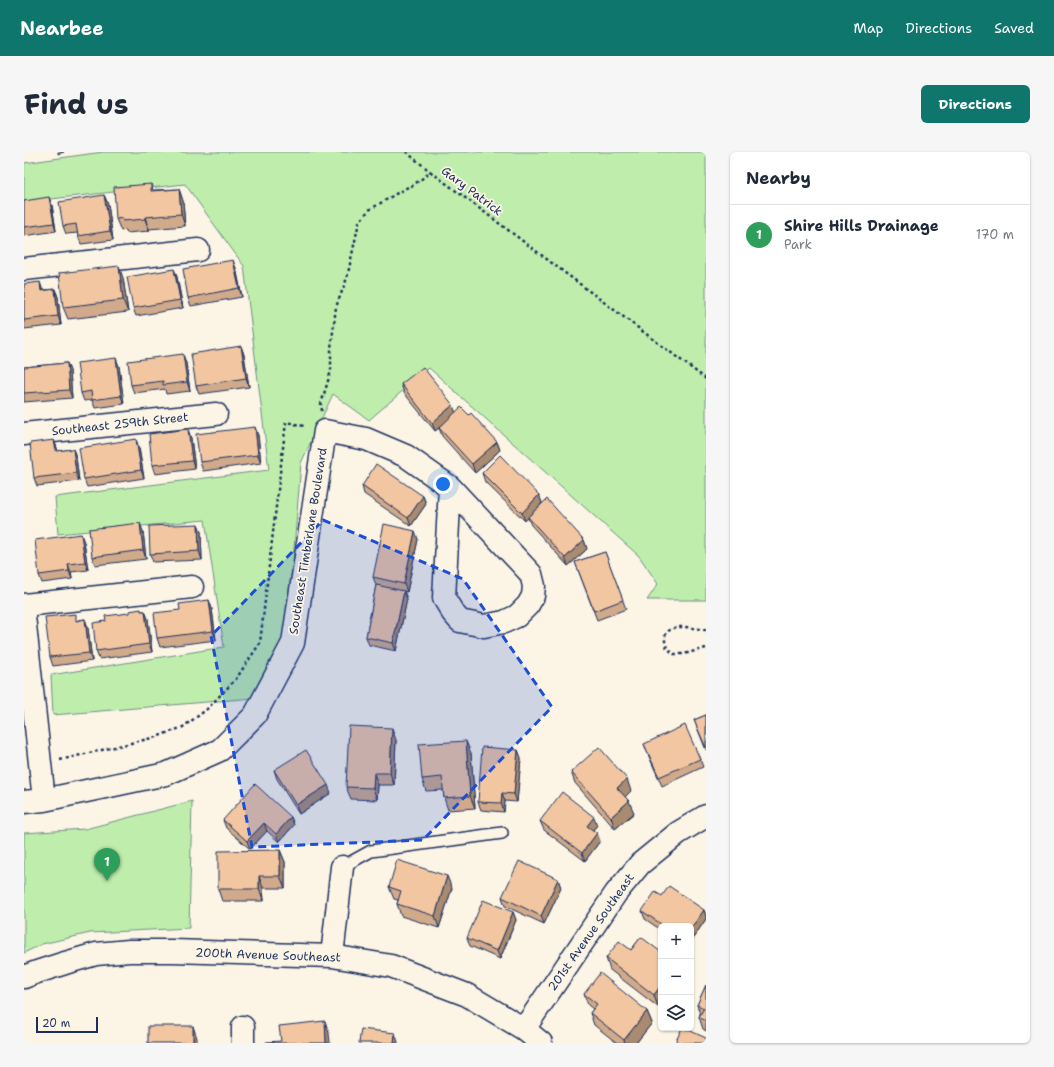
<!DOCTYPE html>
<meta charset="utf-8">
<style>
:root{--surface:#fff;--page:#f6f6f7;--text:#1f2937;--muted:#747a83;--line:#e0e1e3;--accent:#0f766e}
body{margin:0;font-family:"Shantell Sans",sans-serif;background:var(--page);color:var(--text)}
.controls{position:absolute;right:12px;bottom:12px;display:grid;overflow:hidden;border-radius:6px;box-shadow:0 1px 3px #0004}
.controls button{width:36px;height:36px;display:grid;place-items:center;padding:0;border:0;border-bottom:1px solid var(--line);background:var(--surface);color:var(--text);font:20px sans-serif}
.scale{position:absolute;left:12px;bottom:10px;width:62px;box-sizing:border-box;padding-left:4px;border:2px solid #1b2f5e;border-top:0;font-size:11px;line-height:14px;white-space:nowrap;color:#1b2f5e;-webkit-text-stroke:3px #fcf5e5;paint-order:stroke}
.you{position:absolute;left:419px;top:332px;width:14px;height:14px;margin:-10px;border:3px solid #fff;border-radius:50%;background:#1a73e8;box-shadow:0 0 0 6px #1a73e833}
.badge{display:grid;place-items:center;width:26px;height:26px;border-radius:50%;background:var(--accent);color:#fff;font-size:13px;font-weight:700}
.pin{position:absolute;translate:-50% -33px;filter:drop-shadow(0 1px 2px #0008)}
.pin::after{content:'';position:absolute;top:21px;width:14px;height:12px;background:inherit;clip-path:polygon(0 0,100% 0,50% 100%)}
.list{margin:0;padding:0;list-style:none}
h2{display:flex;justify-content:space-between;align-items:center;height:52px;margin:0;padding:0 16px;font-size:17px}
h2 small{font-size:13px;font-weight:400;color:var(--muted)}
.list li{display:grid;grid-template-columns:26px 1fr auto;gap:12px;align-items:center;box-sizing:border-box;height:60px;padding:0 16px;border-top:1px solid var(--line)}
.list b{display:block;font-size:15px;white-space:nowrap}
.list p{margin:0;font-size:13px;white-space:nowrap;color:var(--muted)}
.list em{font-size:13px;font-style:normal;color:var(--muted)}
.icon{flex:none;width:22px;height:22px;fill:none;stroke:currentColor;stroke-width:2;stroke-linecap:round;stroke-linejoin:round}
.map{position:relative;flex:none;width:682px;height:891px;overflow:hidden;border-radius:6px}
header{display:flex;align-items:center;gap:24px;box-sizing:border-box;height:56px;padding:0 20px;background:var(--accent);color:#fff}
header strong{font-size:19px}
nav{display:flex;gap:22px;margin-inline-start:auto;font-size:14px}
.intro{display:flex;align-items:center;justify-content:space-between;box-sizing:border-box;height:96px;padding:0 24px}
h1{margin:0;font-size:28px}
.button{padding:10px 18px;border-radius:6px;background:var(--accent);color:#fff;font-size:14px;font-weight:700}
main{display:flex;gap:24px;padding:0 24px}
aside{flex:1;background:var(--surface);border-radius:6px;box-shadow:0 1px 3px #0004}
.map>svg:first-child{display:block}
.green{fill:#bfeeac;stroke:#6d8e85}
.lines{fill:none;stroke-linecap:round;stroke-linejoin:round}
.lane-casing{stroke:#1b2f5e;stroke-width:14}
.street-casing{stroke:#1b2f5e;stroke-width:25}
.path{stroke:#1b2f5e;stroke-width:2.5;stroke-dasharray:3 3;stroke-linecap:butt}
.lane{stroke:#fcf5e5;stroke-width:11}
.street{stroke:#fcf5e5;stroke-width:22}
.wall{fill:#d0aa8a;stroke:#1b2f5e}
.shaded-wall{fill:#a98b71;stroke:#1b2f5e}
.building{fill:#f2c6a1;stroke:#1b2f5e}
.marked{fill:#1d4ed8;fill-opacity:0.2;stroke:#1d4ed8;stroke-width:3;stroke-dasharray:8 5;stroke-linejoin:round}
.labels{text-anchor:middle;stroke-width:3.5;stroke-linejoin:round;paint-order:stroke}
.street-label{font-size:12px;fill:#1b2f5e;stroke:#fcf5e5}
</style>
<header>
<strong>Nearbee</strong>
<nav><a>Map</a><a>Directions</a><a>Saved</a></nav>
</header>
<div class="intro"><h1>Find us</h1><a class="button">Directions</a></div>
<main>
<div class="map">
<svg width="682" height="891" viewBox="0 0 682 891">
<rect width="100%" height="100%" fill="#fcf5e5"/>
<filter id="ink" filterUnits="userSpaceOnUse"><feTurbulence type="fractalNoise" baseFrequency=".025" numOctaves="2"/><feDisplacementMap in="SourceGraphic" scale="8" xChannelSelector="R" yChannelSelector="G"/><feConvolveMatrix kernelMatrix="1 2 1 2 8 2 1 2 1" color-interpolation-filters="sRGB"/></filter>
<g filter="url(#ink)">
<!-- green -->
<path class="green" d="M79,0H682V448H623L634,432L615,404L405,216L345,268L309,242L277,311L269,409L258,491L230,546L29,563L27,523L200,495L181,368L34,382L31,345L245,318L220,114L161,32L0,50V11Z
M168,649L165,776L66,781L18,792L0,801V681L61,677Z"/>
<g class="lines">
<defs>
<path id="lane" d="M318,715L347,699L478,681"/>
<path id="street" d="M0,117L174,98
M0,282L192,262
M0,453L168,435
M0,464L20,648
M0,650L20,648L142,622L196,598L231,563L269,491L301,279L342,287L382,304L426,335L420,446L429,461L436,469L460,474L480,470L493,464L504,453L509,444L510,434L507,422L426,335
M308,804L318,715
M0,825L13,820L41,811L72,802L105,799H149L308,804L367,814L443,843L500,877L517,891
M219,875V891
M500,877L592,741L616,712L654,681L682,664"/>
</defs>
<!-- lane casing -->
<use href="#lane" class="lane-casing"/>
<!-- street casing -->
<use href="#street" class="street-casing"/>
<!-- path -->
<path class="path" d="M382,0L407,20
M298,259L297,252L307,219V196L312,155L323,126L335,70L345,58L380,37L389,33L407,20L682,227
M682,478C671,477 647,469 641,484C640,487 642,493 643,496L650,502H660L682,496
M36,608L132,585L159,575L182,558L212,527L236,491L262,270L280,274"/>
<!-- lane -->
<use href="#lane" class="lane"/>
<!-- street -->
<use href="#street" class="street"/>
</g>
<!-- wall -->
<path class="wall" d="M34,0H40L34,2Z
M127,32L129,38L155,37L159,49L161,74L125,77V79L103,81L102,78L97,79L92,67Z
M80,43L84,52L89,88L57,92L54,84V81L42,82L39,74Z
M0,49L28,53L32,79L0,84Z
M212,116L218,145L167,154L164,146Z
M150,117L153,125L159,156L112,164L109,156Z
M99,126L104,160L44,167L39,155Z
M0,132L19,138L31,137L34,145L37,173L0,177Z
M217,194L220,203L225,235L175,242L172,234Z
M43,211L46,219L48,246L0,250V215Z
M162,211L166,239L142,242L141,237L110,241L107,233Z
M95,214L100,252L71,256L68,248L60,249L57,241Z
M377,232L432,260L445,263L473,290L476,298L451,321L418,284L415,276L411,279L380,241Z
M234,283L237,311L179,319L176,310Z
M167,286L171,317L131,322L128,313Z
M30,288L34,299L49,297L52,305L55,329L13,334L10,326Z
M115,296L120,326L63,335L60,327Z
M458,321L515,343L518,351L560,388L563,397L544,414L507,373L504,366L501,369L461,330Z
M338,334L399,344L402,352L387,374L340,342Z
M174,372L177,380L178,408L129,410L126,402Z
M119,379L122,407L71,413L68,405Z
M394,387L383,440L380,439L383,447L372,499L345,493L342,485L352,433L349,425Z
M60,390L64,418L47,420L48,427L18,431L15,423Z
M581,400L602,457L573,468L551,410Z
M185,448L188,457L192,488L136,495L133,486Z
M118,459H121L124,467L128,500L75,507L72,499L82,469Z
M61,467L64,476L68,509L29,514L26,505L54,468Z
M682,563V598L670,568Z
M372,588L370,633H354L353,648L327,647L322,635Z
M620,592L676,607L679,615L638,634L623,600Z
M494,598L497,606L493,650L481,649L480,660L457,658L454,650Z
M447,601L451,656L424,658L420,646L419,638L402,639L398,627Z
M250,618L307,641L275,662L253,627Z
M547,620L607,639L601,644L610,661L591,677L551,631Z
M267,665L270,673L255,690L243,679L226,697L202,676L199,668Z
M516,669L573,673L569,678L576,689L561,709L520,678Z
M256,698L261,710V736H239L240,749H198L194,737Z
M534,727L537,736L520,772L481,754L478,745Z
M365,735L428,736L415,776L377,764L373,752L374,748L370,747Z
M680,758L682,764V767L667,789V774H637V778L621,767L618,759Z
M489,760L492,768L476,807L446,794L443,786Z
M617,785L634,855L586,818L582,806L607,798Z
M682,833V879L679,877L675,865L676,862L673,853Z
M560,842L623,859L628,871L612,891H593L570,873L566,861L569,857L564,853Z"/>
<!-- shaded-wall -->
<path class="shaded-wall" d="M155,37L159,49L161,74L157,62Z
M80,43L84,52L89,88L86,79Z
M25,45L28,53L32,79L30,71Z
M121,65L125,77V79L121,67Z
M209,108L212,116L218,145L215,136Z
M95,114L99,126L104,160L99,148Z
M150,117L153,125L159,156L156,148Z
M16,130L19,139H17Z
M31,137L34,145L37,173L34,164Z
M217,194L220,203L225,235L222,226Z
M159,202L162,211L166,239L163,230Z
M92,206L95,214L100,252L97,244Z
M43,211L46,219L48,246L45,238Z
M429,253L432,262L411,279L408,271Z
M231,275L234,283L237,311L234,303Z
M164,277L167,286L171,317L168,309Z
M112,287L115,296L120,326L117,318Z
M30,288L33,296L35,307L32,299Z
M473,290L476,298L451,321L448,312Z
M49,297L52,305L55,329L52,321Z
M515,343L518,351L501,369L498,361Z
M399,344L402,352L387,374L384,366Z
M116,371L119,379L122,407L119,398Z
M174,372L177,380L178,408L175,399Z
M391,379L394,387L383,440L380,432Z
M57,382L60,390L64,418L61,410Z
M560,388L563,397L544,414L541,406Z
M44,412L47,420L48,427L45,419Z
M380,439L383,447L372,499L369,491Z
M185,448L188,457L192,488L189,479Z
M121,459L124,467L128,500L125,492Z
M61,467L64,476L68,509L65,501Z
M368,576L372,588L370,633L366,621Z
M442,589L447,601L451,656L446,644Z
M494,598L497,606L493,650L490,642Z
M350,621L354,633L353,648L349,636Z
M603,627L607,639L598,648L593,636Z
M304,633L307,641L275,662L272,653Z
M478,641L481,649L480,660L477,651Z
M605,649L610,661L591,677L587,665Z
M267,665L270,673L255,690L252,682Z
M570,665L573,673L566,682L563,674Z
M240,671L243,679L226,697L223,689Z
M573,681L576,689L561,709L558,701Z
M256,698L261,710V736L256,724Z
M235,724L239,736L240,749L235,737Z
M423,724L428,736L415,776L411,764Z
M534,727L537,736L520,772L517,764Z
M680,758L682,764V767L667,789V776Z
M489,760L492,768L476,807L473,799Z
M637,833V851L634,855L630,843Z
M623,859L628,871L612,891H601L600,888Z
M301,869L305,881L306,891H302Z
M169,874L173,886V891H169Z
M371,881L374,890V891H370Z"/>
<!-- building -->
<path class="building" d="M127,32V39L155,37L157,62L121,65V67L99,69V66L92,67L90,35Z
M80,43L86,79L54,84L52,72L39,74L35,50Z
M25,45L30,71L0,75V49Z
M209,108L215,136L164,146L159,117Z
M95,114L99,148L39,155L35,121Z
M150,117L156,148L109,156L103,125Z
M16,130L17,139L31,137L34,164L0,168V132Z
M217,194L222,226L172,234L167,202Z
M159,202L163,230L139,233V229L107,233L104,209Z
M92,206L97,244L68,248L67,239L57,241L53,211Z
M43,211L45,238L0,241V215Z
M399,215L429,253L408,271L377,232Z
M437,255L445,263L447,261L473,290L448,312L415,276Z
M231,275L234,303L176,310L172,282Z
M164,277L168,309L128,313L125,282Z
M112,287L117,318L60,327L55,296Z
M30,288L32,299L49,297L52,321L10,326L6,291Z
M476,303L515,343L498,361L458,321Z
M352,312L399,344L384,366L338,334Z
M523,347L560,388L541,406L504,365Z
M116,371L119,398L68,405L65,377Z
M174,372L175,399L126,402L125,374Z
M360,372L391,379L380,432L349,425Z
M57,382L61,410L44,412L45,419L15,423L11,388Z
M581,400L599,448L570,459L551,410Z
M352,433L380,439L369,491L342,485Z
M185,448L189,479L133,486L130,461L156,458L155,452Z
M117,457V459H121L125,492L72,499L69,471L82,469L81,464L105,461V459Z
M52,462V469L61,467L65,501L26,505L21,465Z
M682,563V596L670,568Z
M661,573L676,607L635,625L620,592Z
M325,574L368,576L366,621H350L349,636L322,635Z
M442,589L446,644L420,646L418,625L398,627L395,592Z
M458,595L494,598L490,642L478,641L477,651L454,650Z
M575,595L603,627L593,636L605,649L587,665L547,620Z
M282,598L304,633L272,653L250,618Z
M231,632L267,665L252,682L240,671L223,689L199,668Z
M538,640L570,665L563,674L573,681L558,701L516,669Z
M256,698V724H235V737H194V699Z
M373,708L423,724L411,764L373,752L377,739L365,735Z
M495,709L534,727L517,764L478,745Z
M645,734L680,758L667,776V774H640L618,759L631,740L638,744Z
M459,748L489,760L473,799L443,786Z
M617,785L637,800V833L630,843L582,806L595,789L607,798Z
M576,821L623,859L600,888L566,861L573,852L560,842Z
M682,833V869L675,865L680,856L673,853Z
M301,869L302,891H242V890L257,889L255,874Z
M124,874H169V891H179H124Z
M658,876H660L682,886V891H651Z
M337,877L371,881L370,891H335Z"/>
</g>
<!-- marked area -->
<path class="marked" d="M299,368L439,427L528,555L399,688L228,695L187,484Z"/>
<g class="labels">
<!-- street labels -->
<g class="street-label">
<text transform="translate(448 39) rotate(37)" y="4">Gary Patrick</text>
<text transform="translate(96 272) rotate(-6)" y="4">Southeast 259th Street</text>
<text transform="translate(284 389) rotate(-81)" y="4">Southeast Timberlane Boulevard</text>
<text transform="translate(567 780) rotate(-55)" y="4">201st Avenue Southeast</text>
<text transform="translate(244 803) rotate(2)" y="4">200th Avenue Southeast</text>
</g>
</g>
</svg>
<div class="controls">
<button>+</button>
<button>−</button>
<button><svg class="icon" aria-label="layers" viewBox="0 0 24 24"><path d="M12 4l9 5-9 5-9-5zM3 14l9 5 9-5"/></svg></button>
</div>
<div class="scale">20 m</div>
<div class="you"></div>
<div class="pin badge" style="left:83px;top:729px;background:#2e9e5b">1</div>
</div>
<aside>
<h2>Nearby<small></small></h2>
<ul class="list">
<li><span class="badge" style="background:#2e9e5b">1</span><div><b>Shire Hills Drainage</b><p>Park</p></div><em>170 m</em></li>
</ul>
</aside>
</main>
